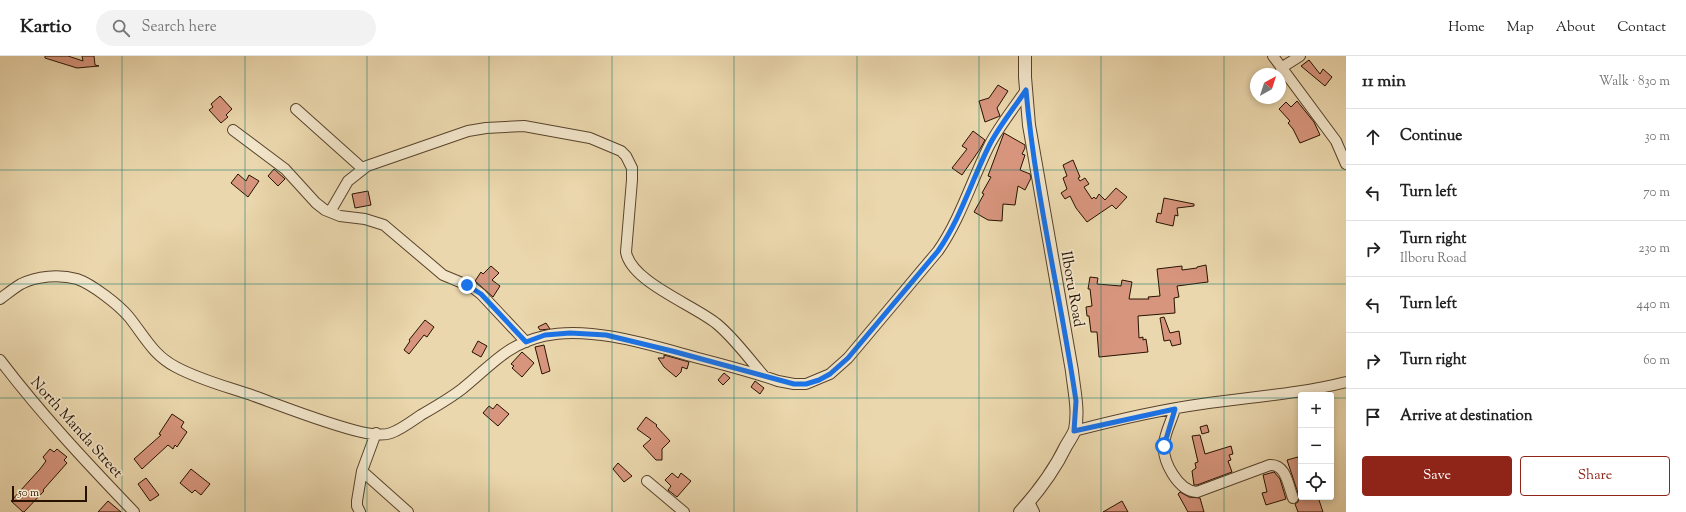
<!DOCTYPE html>
<meta charset="utf-8">
<style>
:root{--surface:#fff;--page:#f2f2f2;--text:#222;--muted:#767676;--line:#e0e0e0;--accent:#8f2418}
body{margin:0;font-family:"Sorts Mill Goudy",serif;background:var(--page);color:var(--text)}
.controls{position:absolute;right:12px;bottom:12px;display:grid;overflow:hidden;border-radius:4px;box-shadow:0 2px 6px #0003}
.controls button{width:36px;height:36px;display:grid;place-items:center;padding:0;border:0;border-bottom:1px solid var(--line);background:var(--surface);color:var(--text);font:20px sans-serif}
.compass{position:absolute;left:1250px;top:12px;width:36px;height:36px;border-radius:50%;background:var(--surface);box-shadow:0 2px 6px #0003;rotate:39deg}
.scale{position:absolute;left:12px;bottom:10px;width:75px;box-sizing:border-box;padding-left:4px;border:2px solid #271200;border-top:0;font-size:11px;line-height:14px;white-space:nowrap;color:#271200;-webkit-text-stroke:3px #f2e5ca;paint-order:stroke}
.stop{position:absolute;width:12px;height:12px;margin:-9px;border:3px solid #1a73e8;border-radius:50%;background:#fff}
.stop.end{background:#1a73e8;border-color:#fff;box-shadow:0 1px 4px #0008}
.list{margin:0;padding:0;list-style:none}
h2{display:flex;justify-content:space-between;align-items:center;height:52px;margin:0;padding:0 16px;font-size:17px}
h2 small{font-size:13px;font-weight:400;color:var(--muted)}
.list li{display:grid;grid-template-columns:26px 1fr auto;gap:12px;align-items:center;box-sizing:border-box;height:56px;padding:0 16px;border-top:1px solid var(--line)}
.list b{display:block;font-size:15px;white-space:nowrap}
.list p{margin:0;font-size:13px;white-space:nowrap;color:var(--muted)}
.list em{font-size:13px;font-style:normal;color:var(--muted)}
.actions{display:flex;gap:8px;padding:12px 16px}
.actions a{flex:1;padding:9px 0;border:1px solid var(--accent);border-radius:4px;text-align:center;font-size:14px;color:var(--accent)}
.actions .main{background:var(--accent);color:#fff}
.icon{flex:none;width:22px;height:22px;fill:none;stroke:currentColor;stroke-width:2;stroke-linecap:round;stroke-linejoin:round}
.map{position:relative;flex:none;width:1346px;height:456px;overflow:hidden}
header{display:flex;align-items:center;gap:24px;box-sizing:border-box;height:56px;padding:0 20px;background:var(--surface);border-bottom:1px solid var(--line)}
header strong{font-size:19px}
nav{display:flex;gap:22px;margin-inline-start:auto;font-size:14px}
.search{width:280px;height:36px;background:var(--page);display:flex;align-items:center;gap:10px;box-sizing:border-box;padding:0 14px;border-radius:22px;color:var(--muted);font-size:15px}
main{display:flex}
aside{flex:1;background:var(--surface)}
.map>svg:first-child{display:block}
.building{fill:#d7957d;stroke:#271200}
.lines{fill:none;stroke-linecap:round;stroke-linejoin:round}
.minor-casing{stroke:#58432b;stroke-width:12}
.tertiary-casing{stroke:#58432b;stroke-width:14}
.minor{stroke:#f2e5ca;stroke-width:10}
.tertiary{stroke:#f2e5ca;stroke-width:12}
.route{stroke:#1a73e8;stroke-width:5}
.grid{fill:none;stroke:#0f766e;stroke-width:1;stroke-opacity:0.55}
.labels{text-anchor:middle;stroke-width:3.5;stroke-linejoin:round;paint-order:stroke}
.street-label{font-size:15px;fill:#271200;stroke:#f2e5ca}
</style>
<header>
<strong>Kartio</strong>
<div class="search"><svg class="icon" aria-label="search" viewBox="0 0 24 24"><circle cx="10" cy="10" r="6"/><path d="M15 15l6 6"/></svg>Search here</div>
<nav><a>Home</a><a>Map</a><a>About</a><a>Contact</a></nav>
</header>
<main>
<div class="map">
<svg width="1346" height="456" viewBox="0 0 1346 456">
<rect width="100%" height="100%" fill="#ebd7ad"/>
<filter id="stains"><feTurbulence type="fractalNoise" baseFrequency=".005" numOctaves="4"/><feColorMatrix values="0 0 0 0 .2 0 0 0 0 .09 0 0 0 0 .02 0 0 0 .5 -.17"/></filter>
<radialGradient id="worn" r=".72"><stop offset=".6" stop-color="#630" stop-opacity="0"/><stop offset="1" stop-color="#630" stop-opacity=".3"/></radialGradient>
<!-- building -->
<path class="building" d="M45,0H68L83,5L82,0H94L95,9L99,10L77,12L45,2Z
M1309,4L1320,18L1323,13L1332,21L1325,30L1301,10Z
M998,29L1008,35L997,52L1000,60L985,66L979,45L989,42Z
M220,40L232,53L226,59L228,61L221,67L209,54L213,51L211,48Z
M1297,45L1314,66L1320,79L1300,87L1293,73L1288,67L1290,65L1279,53L1286,46L1291,51Z
M973,75L985,84L980,93L962,119L952,112L967,93L962,90Z
M1004,77L1025,89V92L1022,98L1025,99L1020,114L1030,118L1031,122L1025,134L1018,130L1015,149L1003,148L1002,165L988,164L974,156L984,138L982,137L991,121L988,120Z
M1073,104L1080,121L1078,122L1080,125L1085,122L1089,128L1084,131L1092,143L1094,141L1096,143L1099,138L1105,144L1116,132L1127,141L1116,153L1112,149L1087,166L1076,152L1070,140L1065,143L1061,137L1067,133L1063,122L1067,120L1063,109Z
M274,113L285,123L278,130L268,120Z
M238,118L246,125L249,119L259,125L248,141L231,127Z
M368,135L371,149L355,152L352,138Z
M1164,142L1194,148V150L1177,152L1178,160L1175,159L1173,170L1156,166L1158,157L1161,158Z
M1206,209L1208,226L1177,230L1179,241L1174,242L1175,257L1138,260L1139,282L1143,281V284L1146,283L1148,296L1099,301L1097,276H1091L1089,260H1087L1086,251L1092,250L1090,233H1088L1090,221L1098,222L1097,228L1121,230L1122,224L1132,226L1129,243H1149L1148,241L1160,240L1157,213L1182,210V214L1197,212V211Z
M491,210L499,217L492,224L500,230L493,241L475,225L481,216L483,218Z
M1164,261L1170,277L1179,275L1181,288L1172,290L1170,284L1164,285L1160,262Z
M425,264L434,271L427,281L424,279L409,298L404,294L410,285L409,284Z
M546,267L550,273L540,274L538,271Z
M478,285L487,290L481,301L472,296Z
M544,289L550,315L542,318L535,291Z
M522,296L534,307L522,321L512,312L514,310L511,308Z
M664,299L689,306L687,313L682,311L681,316L676,321L664,311L658,302H664Z
M724,317L730,322L723,329L718,324Z
M755,325L764,332L760,338L751,331Z
M497,348L509,358L498,370L483,357L489,350L493,353Z
M172,358L184,366L181,371L187,376L177,391L175,389L173,393L168,389L142,413L134,403L161,379L159,378Z
M646,361L657,369L656,370L670,385L662,393V404H656L643,390L651,383L637,373Z
M1207,369L1209,376L1202,378L1200,371Z
M1200,379L1205,398L1231,390L1233,398L1229,399L1231,404L1228,405L1232,416L1197,429H1194L1192,415L1196,412L1195,407L1198,406L1192,380Z
M50,393L54,396L57,393L67,401L64,404L67,407L43,434L44,435L24,456H23L11,445L40,413L46,405L43,401Z
M1298,401L1301,414V441H1318L1323,456H1298L1295,448L1298,446L1299,440L1287,404Z
M618,407L632,420L624,426L613,413Z
M191,413L210,428L201,439L195,434L192,437L180,427Z
M1274,416L1280,423L1286,443L1266,449L1262,437L1267,436L1263,419Z
M672,417L678,422L681,417L691,425L677,441L668,434L671,430L665,424Z
M146,422L159,439L150,445L138,428Z
M1180,436L1189,441L1200,442L1204,456H1188L1178,438Z
M108,445L121,456H98Z
M1122,445L1128,456H1103Z"/>
<g class="lines">
<defs>
<path id="minor" d="M1273,0L1336,85L1346,108
M1281,12L1300,0
M296,53L363,113
M233,74L285,113L316,147L325,154L340,160L365,163L384,169L443,219L472,231L481,238L526,286
M330,156L348,125L367,110L468,75L486,72L524,70L590,82L621,95L626,100L632,112V124L626,196C631,226 694,249 717,268C735,283 749,303 764,320
M0,243C7,238 14,232 21,228C37,220 59,218 77,223C92,228 119,249 129,261C145,281 153,299 176,311C200,324 228,331 254,340C287,352 327,368 361,376C370,378 383,380 391,377C402,373 412,365 421,359C435,351 449,343 462,333C491,310 505,289 544,280C590,269 654,290 698,302C725,309 752,316 778,325L794,328H806L830,318L848,302L938,195C961,162 972,123 990,88C1000,69 1014,52 1026,34
M0,304C41,358 87,407 134,456
M1175,353C1172,364 1165,376 1164,388C1162,405 1178,435 1197,436L1270,409C1286,408 1288,429 1293,442
M1074,375C1116,364 1159,354 1202,348C1250,341 1299,338 1346,326
M362,415L408,456
M647,425L684,456
M1029,446L1034,456
M360,456L357,450V445L362,415L376,377"/>
<path id="tertiary" d="M1020,456C1038,436 1054,415 1066,390C1069,385 1073,379 1075,374C1079,354 1074,334 1072,315L1029,69L1025,21V0"/>
</defs>
<!-- minor casing -->
<use href="#minor" class="minor-casing"/>
<!-- tertiary casing -->
<use href="#tertiary" class="tertiary-casing"/>
<!-- minor -->
<use href="#minor" class="minor"/>
<!-- tertiary -->
<use href="#tertiary" class="tertiary"/>
</g>
<g class="lines">
<!-- route -->
<path class="route" d="M467,229L481,238L526,286L545,279L570,277L606,279L672,295L794,328H806L819,324L830,318L848,302L938,195C961,162 972,123 990,88C1000,69 1014,52 1026,34C1035,139 1061,241 1076,345L1074,375L1175,353L1164,390"/>
</g>
<!-- grid -->
<path class="grid" d="M122,0V456M245,0V456M367,0V456M489,0V456M612,0V456M734,0V456M857,0V456M979,0V456M1101,0V456M1224,0V456M0,114H1346M0,228H1346M0,342H1301M1331,342H1346"/>
<g class="labels">
<!-- street labels -->
<g class="street-label">
<text transform="translate(1073 233) rotate(80)" y="5">Ilboru Road</text>
<text transform="translate(77 371) rotate(48)" y="5">North Manda Street</text>
</g>
</g>
<rect width="100%" height="100%" filter="url(#stains)"/>
<rect width="100%" height="100%" fill="url(#worn)"/>
</svg>
<div class="controls">
<button>+</button>
<button>−</button>
<button><svg class="icon" aria-label="locate" viewBox="0 0 24 24"><circle cx="12" cy="12" r="6"/><path d="M12 2v4M12 18v4M2 12h4M18 12h4"/></svg></button>
</div>
<svg class="compass" viewBox="-18 -18 36 36"><path d="M0-13l5 13h-10z" fill="#e53935"/><path d="M0 13l5-13h-10z" fill="#767676"/></svg>
<div class="scale">50 m</div>
<div class="stop" style="left:1164px;top:390px"></div>
<div class="stop end" style="left:467px;top:229px"></div>
</div>
<aside>
<h2>11 min<small>Walk · 830 m</small></h2>
<ul class="list">
<li><svg class="icon" aria-label="ahead" viewBox="0 0 24 24"><path d="M12 20V5M6 11l6-6 6 6"/></svg><div><b>Continue</b></div><em>30 m</em></li>
<li><svg class="icon" aria-label="left" viewBox="0 0 24 24"><path d="M17 20v-9H6M10 6l-5 5 5 5"/></svg><div><b>Turn left</b></div><em>70 m</em></li>
<li><svg class="icon" aria-label="right" viewBox="0 0 24 24"><path d="M7 20v-9h11M14 6l5 5-5 5"/></svg><div><b>Turn right</b><p>Ilboru Road</p></div><em>230 m</em></li>
<li><svg class="icon" aria-label="left" viewBox="0 0 24 24"><path d="M17 20v-9H6M10 6l-5 5 5 5"/></svg><div><b>Turn left</b></div><em>440 m</em></li>
<li><svg class="icon" aria-label="right" viewBox="0 0 24 24"><path d="M7 20v-9h11M14 6l5 5-5 5"/></svg><div><b>Turn right</b></div><em>60 m</em></li>
<li><svg class="icon" aria-label="arrive" viewBox="0 0 24 24"><path d="M6 21V4h12l-3 4 3 4H6"/></svg><div><b>Arrive at destination</b></div></li>
</ul>
<div class="actions"><a class="main">Save</a><a>Share</a></div>
</aside>
</main>
